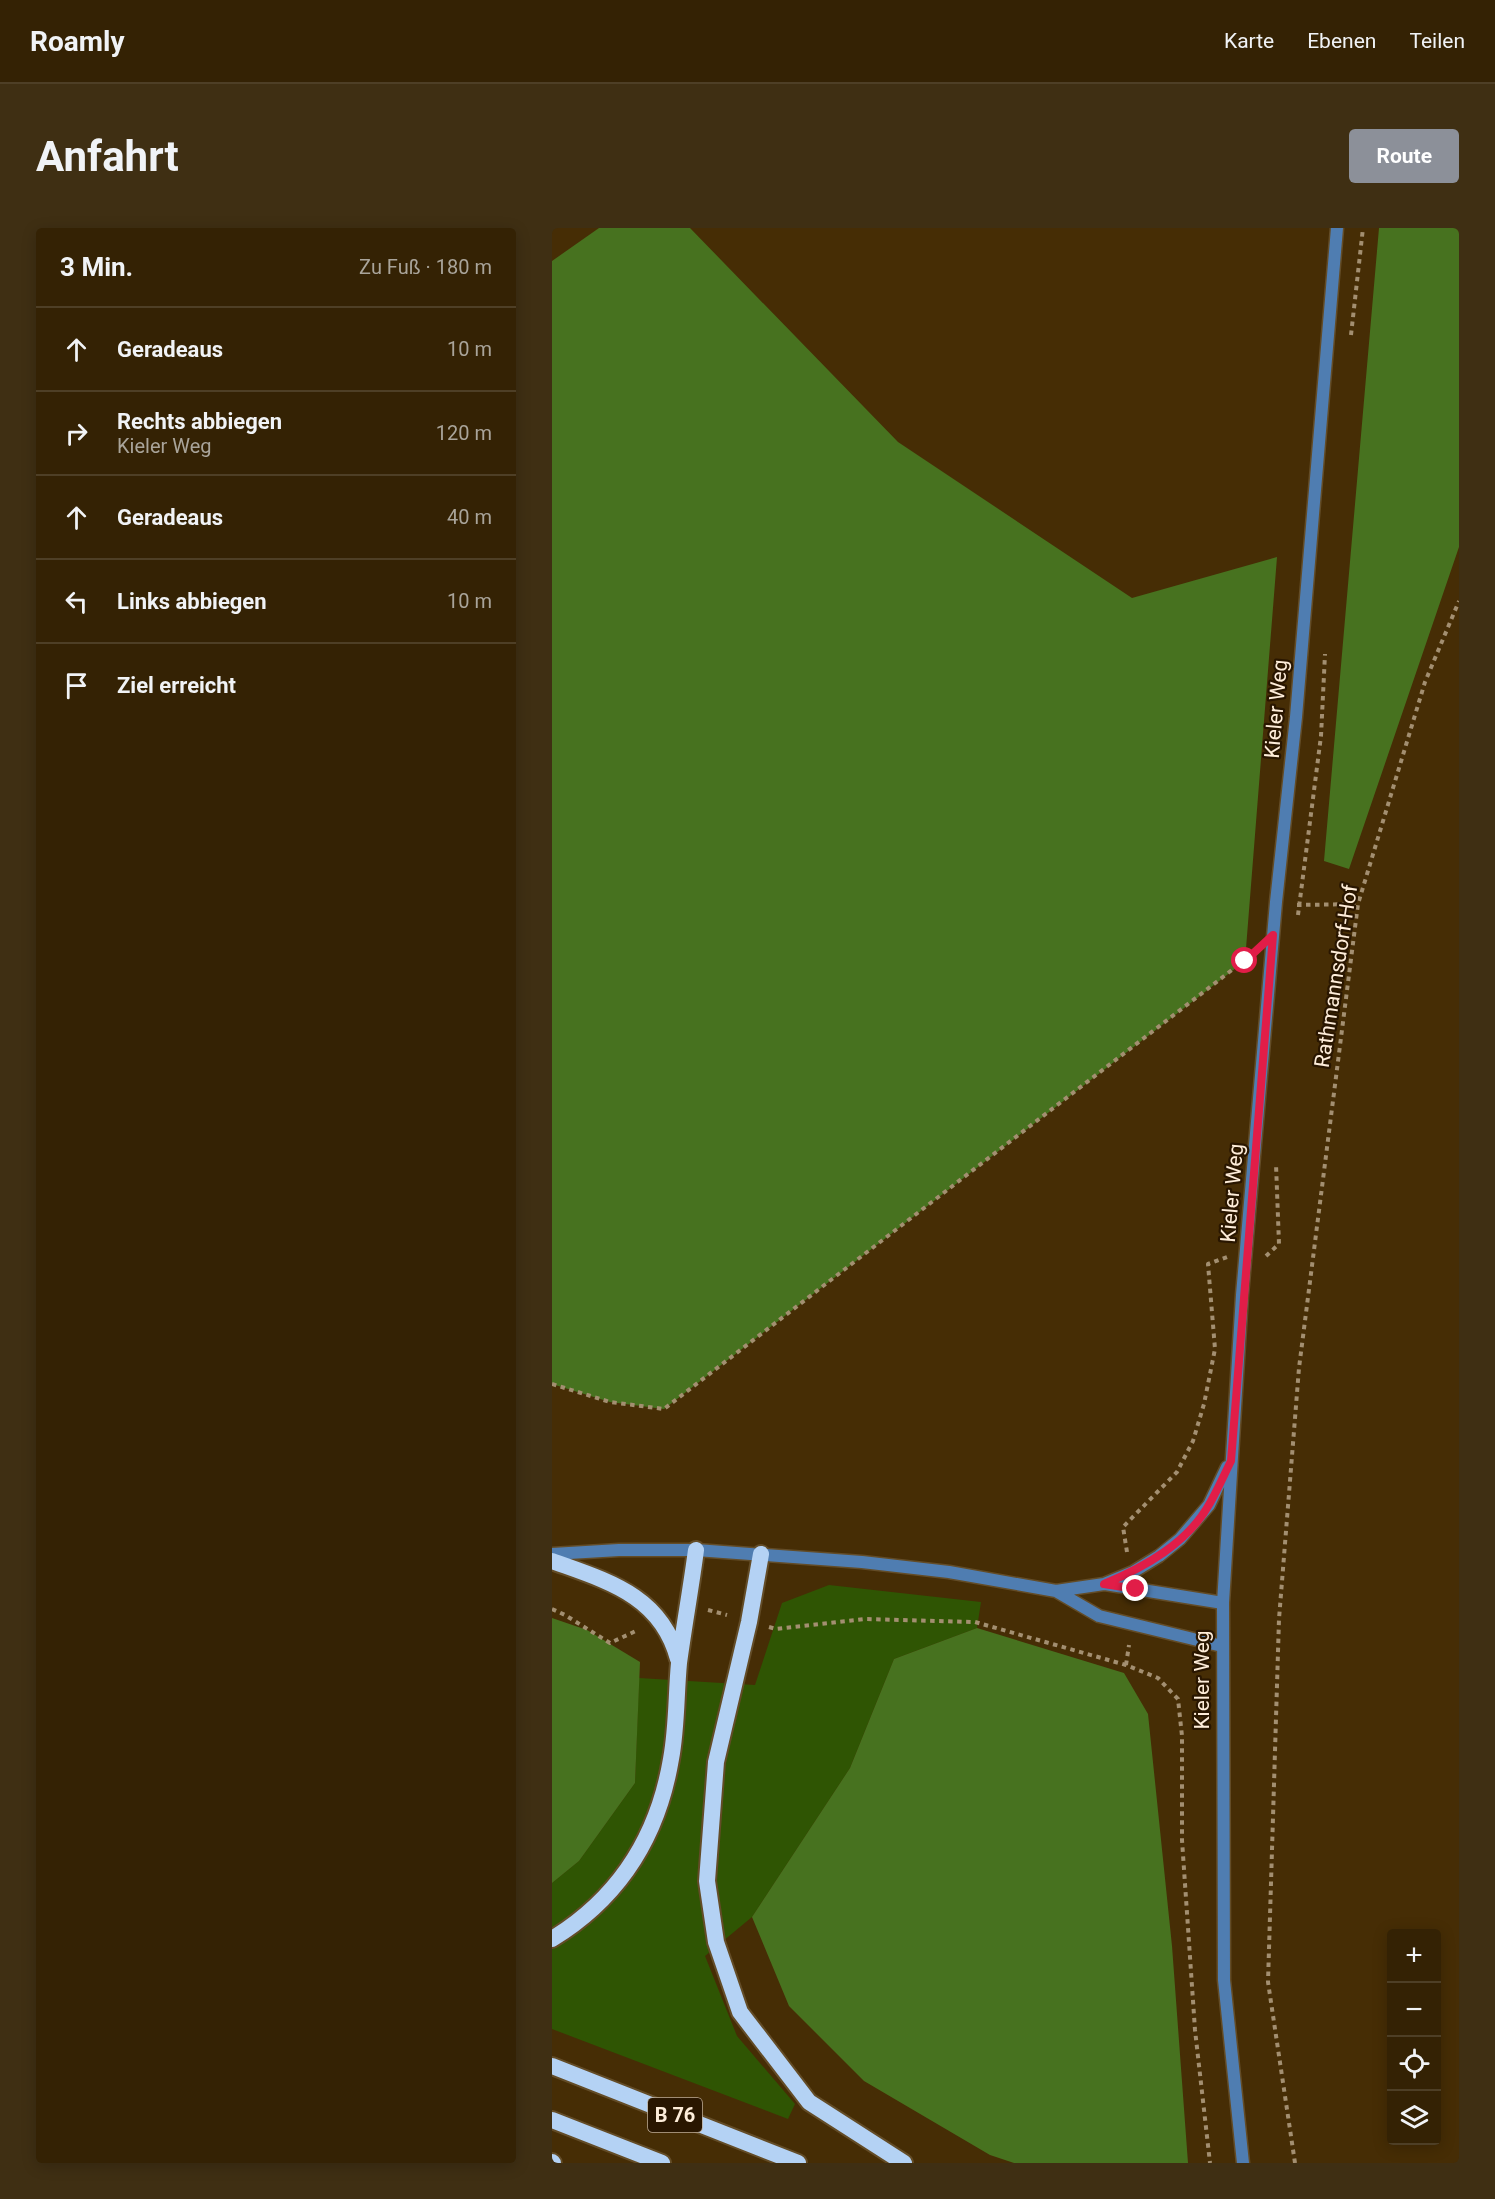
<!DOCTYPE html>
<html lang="de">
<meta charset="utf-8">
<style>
:root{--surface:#342204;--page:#3f2f13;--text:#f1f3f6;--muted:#a9a49a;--line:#4e3f26;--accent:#8c9099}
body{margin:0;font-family:Roboto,sans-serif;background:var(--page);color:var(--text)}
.controls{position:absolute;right:18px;bottom:18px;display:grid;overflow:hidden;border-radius:6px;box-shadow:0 3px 15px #0003}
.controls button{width:54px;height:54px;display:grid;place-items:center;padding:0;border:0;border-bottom:2px solid var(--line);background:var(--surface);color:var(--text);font:30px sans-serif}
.stop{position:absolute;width:18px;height:18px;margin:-14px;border:4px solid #e11d48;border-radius:50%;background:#fff}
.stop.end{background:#e11d48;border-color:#fff;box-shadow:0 2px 6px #0008}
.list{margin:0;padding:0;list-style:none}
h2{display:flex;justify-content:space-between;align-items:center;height:78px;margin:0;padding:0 24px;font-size:26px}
h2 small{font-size:20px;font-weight:400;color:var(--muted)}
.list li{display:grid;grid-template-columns:39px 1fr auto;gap:18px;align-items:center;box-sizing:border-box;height:84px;padding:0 24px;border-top:2px solid var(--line)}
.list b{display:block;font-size:22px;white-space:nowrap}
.list p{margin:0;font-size:20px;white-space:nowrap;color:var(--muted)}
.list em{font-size:20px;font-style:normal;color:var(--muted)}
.icon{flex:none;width:33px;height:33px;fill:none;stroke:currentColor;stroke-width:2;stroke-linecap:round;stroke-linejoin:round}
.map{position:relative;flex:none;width:907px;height:1935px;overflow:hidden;border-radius:6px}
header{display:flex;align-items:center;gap:36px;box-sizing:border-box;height:84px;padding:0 30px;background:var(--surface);border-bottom:2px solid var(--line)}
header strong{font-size:28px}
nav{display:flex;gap:33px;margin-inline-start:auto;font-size:21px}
.intro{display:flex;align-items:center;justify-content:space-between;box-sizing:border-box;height:144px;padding:0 36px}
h1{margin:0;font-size:42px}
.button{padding:15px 27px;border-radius:6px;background:var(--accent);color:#fff;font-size:21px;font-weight:700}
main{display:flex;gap:36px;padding:0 36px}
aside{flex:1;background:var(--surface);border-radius:6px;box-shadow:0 3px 15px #0003}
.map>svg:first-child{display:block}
.green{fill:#2f5503}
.forest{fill:#47721f}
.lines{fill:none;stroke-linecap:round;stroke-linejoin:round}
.minor-casing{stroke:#634c27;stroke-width:15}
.tertiary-casing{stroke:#634c27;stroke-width:15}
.trunk-casing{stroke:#634c27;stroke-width:20}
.path{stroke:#a38f71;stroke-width:4;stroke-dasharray:4.5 4.5;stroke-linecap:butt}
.minor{stroke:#4f7db1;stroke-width:12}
.tertiary{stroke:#4f7db1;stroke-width:12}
.trunk{stroke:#b4d2f4;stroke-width:16}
.route{stroke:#e11d48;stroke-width:8}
.labels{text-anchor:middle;stroke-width:4.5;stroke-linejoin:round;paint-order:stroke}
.shield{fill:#291600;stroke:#beac98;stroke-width:1.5}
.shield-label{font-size:20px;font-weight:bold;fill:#feedd9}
.street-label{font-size:21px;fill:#feedd9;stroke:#291600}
</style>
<header>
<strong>Roamly</strong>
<nav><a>Karte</a><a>Ebenen</a><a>Teilen</a></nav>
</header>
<div class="intro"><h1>Anfahrt</h1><a class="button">Route</a></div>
<main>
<aside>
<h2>3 Min.<small>Zu Fuß · 180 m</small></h2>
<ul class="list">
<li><svg class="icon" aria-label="ahead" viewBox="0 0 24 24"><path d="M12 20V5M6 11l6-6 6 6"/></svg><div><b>Geradeaus</b></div><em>10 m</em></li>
<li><svg class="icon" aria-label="right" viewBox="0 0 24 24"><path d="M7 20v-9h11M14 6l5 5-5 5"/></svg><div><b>Rechts abbiegen</b><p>Kieler Weg</p></div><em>120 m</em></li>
<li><svg class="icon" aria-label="ahead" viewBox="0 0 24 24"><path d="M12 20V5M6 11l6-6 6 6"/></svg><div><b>Geradeaus</b></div><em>40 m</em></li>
<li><svg class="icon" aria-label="left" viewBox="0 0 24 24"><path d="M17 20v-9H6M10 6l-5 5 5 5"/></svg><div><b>Links abbiegen</b></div><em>10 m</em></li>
<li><svg class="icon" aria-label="arrive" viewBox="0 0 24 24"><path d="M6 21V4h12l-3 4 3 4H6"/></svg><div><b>Ziel erreicht</b></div></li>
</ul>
</aside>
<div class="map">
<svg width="907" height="1935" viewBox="0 0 907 1935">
<rect width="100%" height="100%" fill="#462d05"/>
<!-- green -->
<path class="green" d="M277,1357L429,1374L425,1400L342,1431L298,1540L200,1689L153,1728L185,1808L243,1876L236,1891L0,1801V1655L27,1633L83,1555L87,1450L203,1457L230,1375Z"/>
<!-- forest -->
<path class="forest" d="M47,0H138L346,214L580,370L725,329L693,733L112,1181L58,1174L0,1156V33Z
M827,0H907V319L797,641L772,633Z
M0,1390L35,1402L88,1434L83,1555L27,1633L0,1655Z
M425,1400L572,1445L596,1486L620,1718L636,1935H462L438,1927L312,1853L237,1778L200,1689L298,1540L342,1431Z"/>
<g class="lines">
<defs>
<path id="minor" d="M0,1326L67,1322H144"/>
<path id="tertiary" d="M144,1322L310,1334L397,1344L504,1363L552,1356L581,1344L607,1328L628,1311L657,1277L675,1239
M553,1356L671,1375
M504,1363L547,1388L670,1418
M691,1935L672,1752L671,1375L690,1067L724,674L744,489L785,0"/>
<path id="trunk" d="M209,1326L197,1394L164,1534L155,1653L164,1714L188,1784L257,1874L352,1935
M0,1333C55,1353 109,1367 126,1431
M0,1711C67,1670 106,1608 119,1531C125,1499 124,1467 127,1435C132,1398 139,1360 144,1322
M0,1838L246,1935
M0,1892L110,1935
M0,1934L1,1935"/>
</defs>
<!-- minor casing -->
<use href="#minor" class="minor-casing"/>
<!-- tertiary casing -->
<use href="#tertiary" class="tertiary-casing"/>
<!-- trunk casing -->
<use href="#trunk" class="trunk-casing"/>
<!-- path -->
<path class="path" d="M799,107L811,0
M745,677L806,676
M746,687L769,508L773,426
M714,1028L727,1016L724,936
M0,1156L58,1174L112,1181L698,728
M575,1324L571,1299L625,1244L641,1213L652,1176L663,1121L656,1036L675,1029
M0,1381L13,1387L58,1415L86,1402
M156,1382L175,1387
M217,1399L224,1401L312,1391L423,1394L574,1437L606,1450L626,1471L630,1508V1612L643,1802L658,1935
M574,1437L577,1417
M743,1935L716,1754L727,1391L747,1140L806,676L873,454L907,373"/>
<!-- minor -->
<use href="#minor" class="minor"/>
<!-- tertiary -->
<use href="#tertiary" class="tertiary"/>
<!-- trunk -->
<use href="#trunk" class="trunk"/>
</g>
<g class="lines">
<!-- route -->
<path class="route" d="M584,1361L552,1356C593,1339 636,1315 658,1275C666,1261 672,1247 679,1233L721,707L693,733"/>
</g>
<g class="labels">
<!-- shield labels -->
<rect class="shield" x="96" y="1870" width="54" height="34" rx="4.5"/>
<g class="shield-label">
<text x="123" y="1894">B 76</text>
</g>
<!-- street labels -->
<g class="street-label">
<text transform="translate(724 481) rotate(-85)" y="7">Kieler Weg</text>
<text transform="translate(784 748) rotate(-81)" y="7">Rathmannsdorf-Hof</text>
<text transform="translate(680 965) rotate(-85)" y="7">Kieler Weg</text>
<text transform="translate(650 1452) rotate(-90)" y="7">Kieler Weg</text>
</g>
</g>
</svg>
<div class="controls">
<button>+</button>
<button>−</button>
<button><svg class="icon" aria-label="locate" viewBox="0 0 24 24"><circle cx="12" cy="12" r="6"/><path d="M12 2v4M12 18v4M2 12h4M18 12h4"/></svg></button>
<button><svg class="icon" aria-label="layers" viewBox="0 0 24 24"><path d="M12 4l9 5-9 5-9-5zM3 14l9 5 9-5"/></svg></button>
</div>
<div class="stop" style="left:693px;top:733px"></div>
<div class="stop end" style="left:584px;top:1361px"></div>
</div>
</main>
